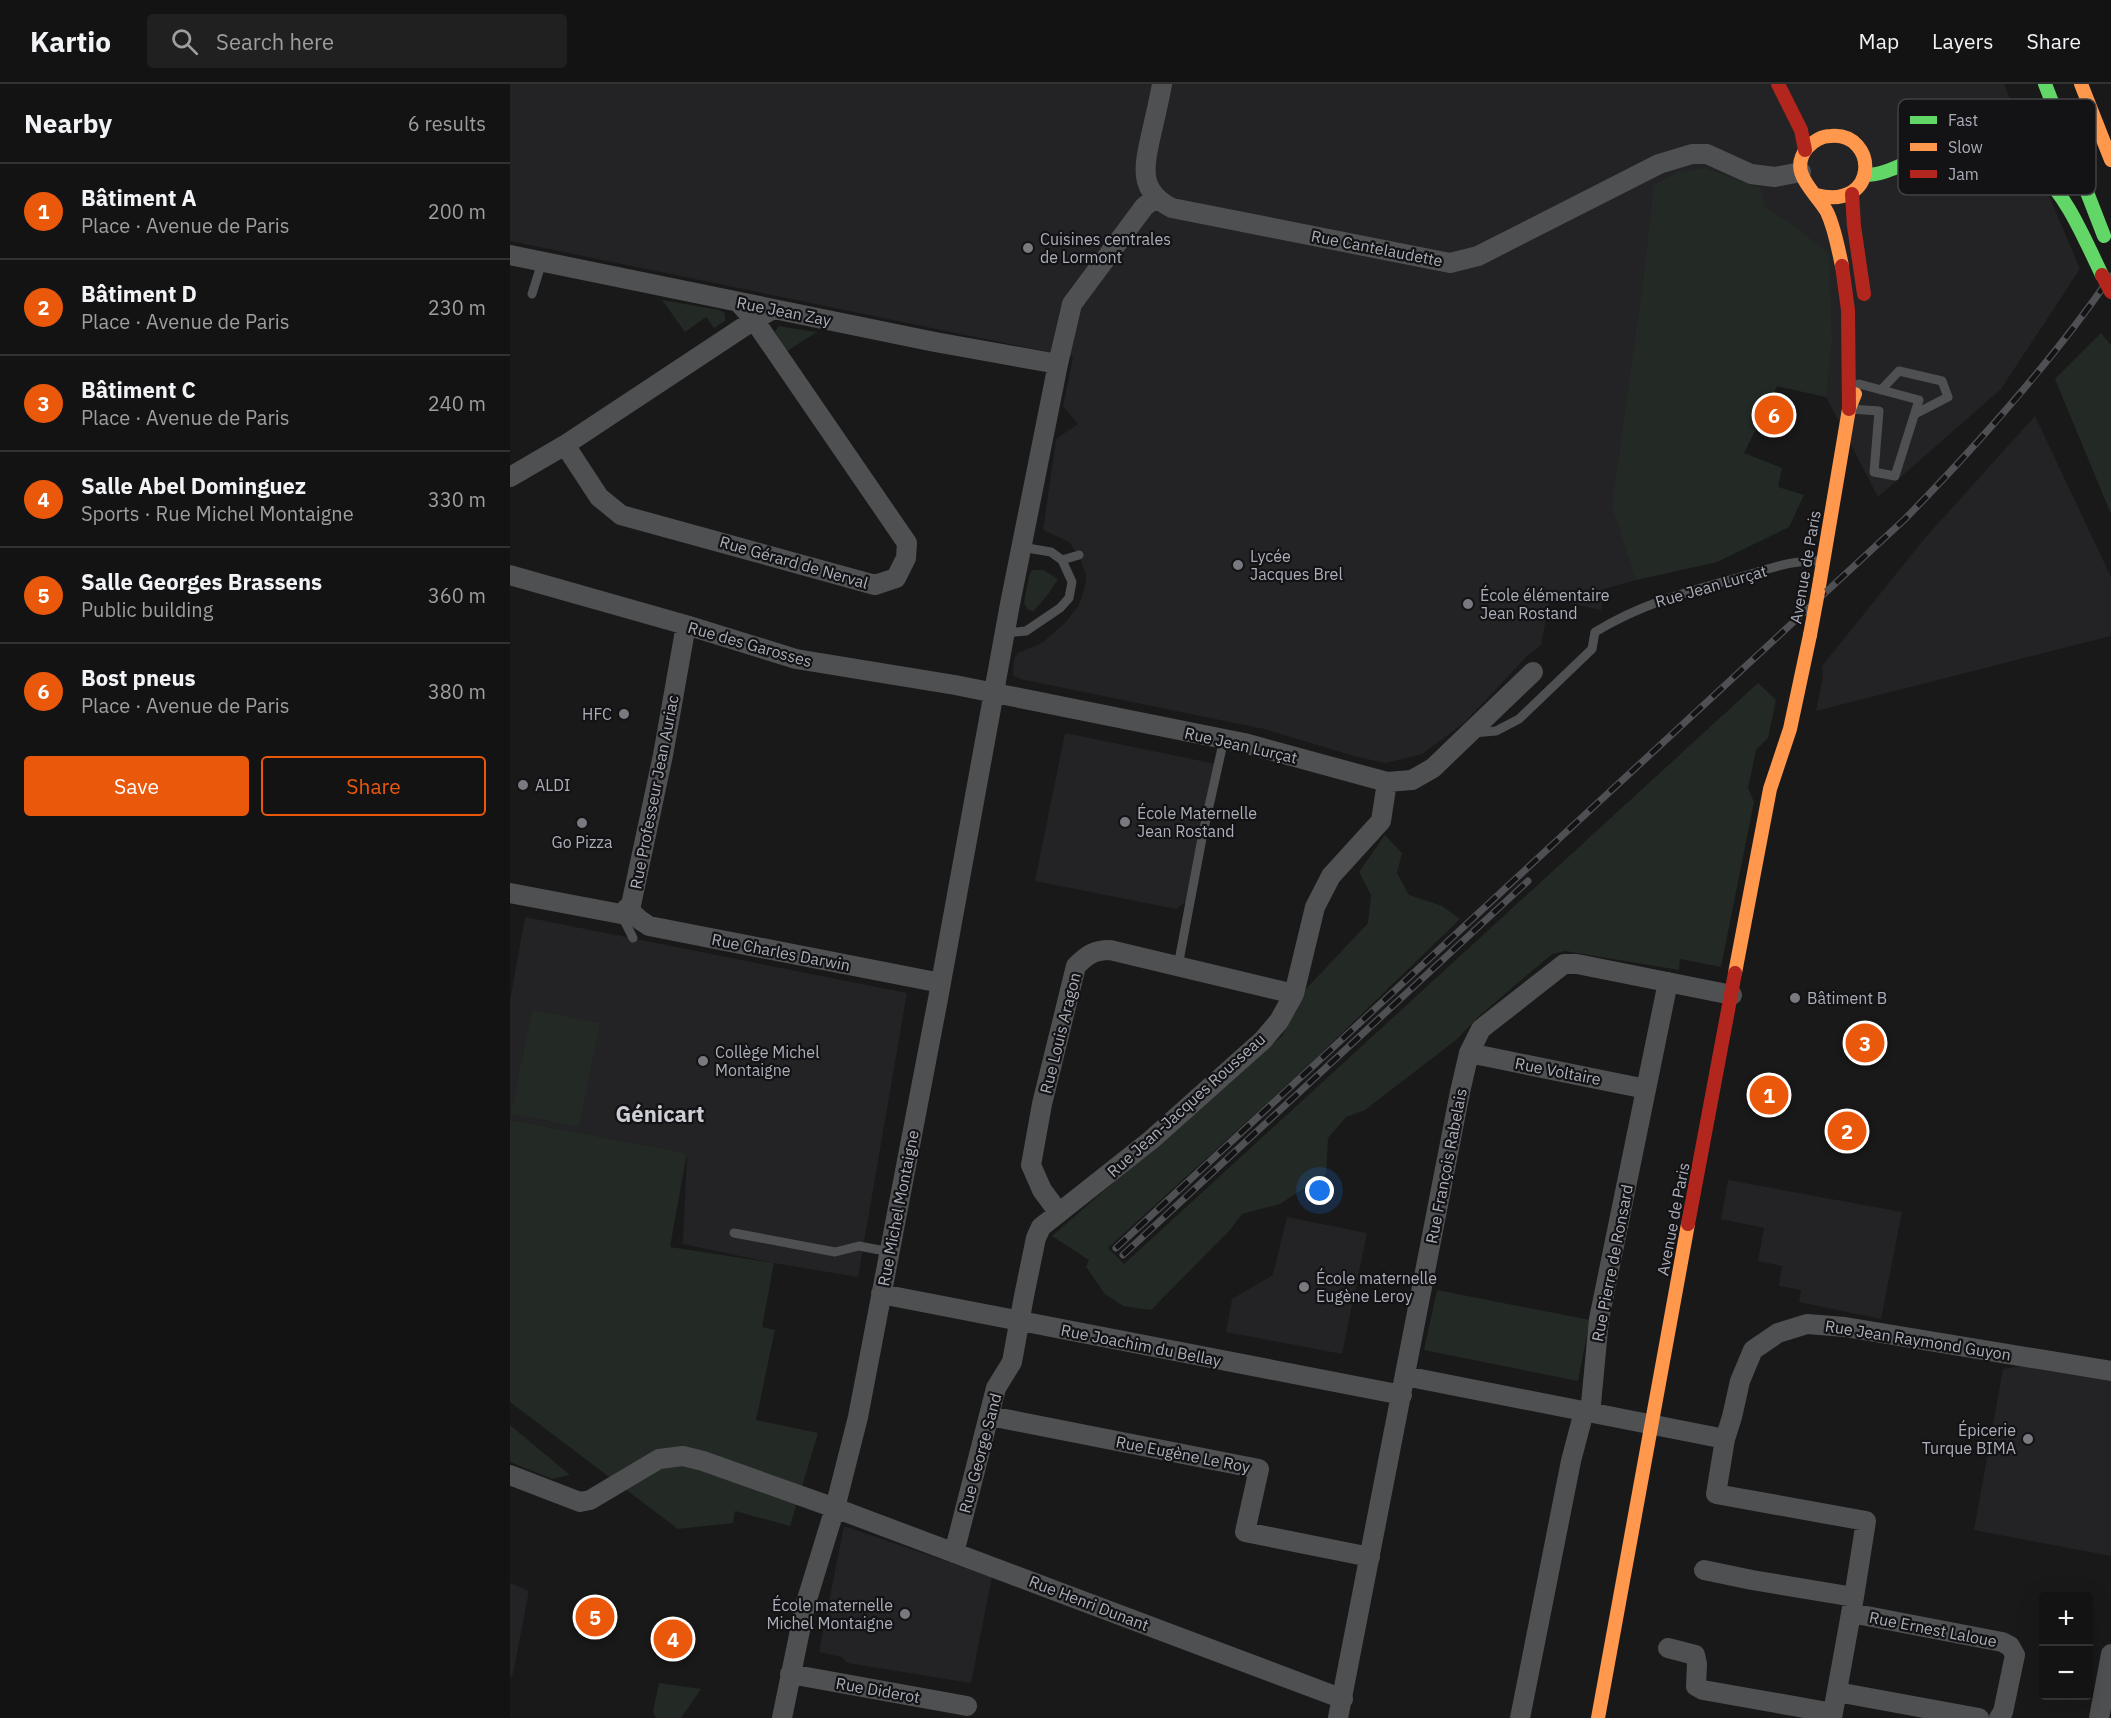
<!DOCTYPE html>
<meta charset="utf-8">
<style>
:root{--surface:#131313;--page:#202021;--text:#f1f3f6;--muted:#9d9ea0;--line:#323233;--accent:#ea580c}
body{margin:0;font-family:"IBM Plex Sans",sans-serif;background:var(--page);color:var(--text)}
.controls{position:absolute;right:18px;bottom:18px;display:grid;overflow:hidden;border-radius:6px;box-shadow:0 6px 24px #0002}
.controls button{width:54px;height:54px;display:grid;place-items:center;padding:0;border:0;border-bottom:2px solid var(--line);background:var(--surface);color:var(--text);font:30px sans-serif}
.you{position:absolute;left:810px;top:1107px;width:21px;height:21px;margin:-15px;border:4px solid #fff;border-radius:50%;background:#1a73e8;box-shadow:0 0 0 9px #1a73e833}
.badge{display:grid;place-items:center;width:39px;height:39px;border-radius:50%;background:var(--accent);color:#fff;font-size:20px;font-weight:700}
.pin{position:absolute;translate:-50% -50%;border:3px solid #fff;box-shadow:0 2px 6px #0006}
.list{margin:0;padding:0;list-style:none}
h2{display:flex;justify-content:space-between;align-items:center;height:78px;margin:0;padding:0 24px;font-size:26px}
h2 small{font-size:20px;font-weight:400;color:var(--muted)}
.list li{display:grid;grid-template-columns:39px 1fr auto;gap:18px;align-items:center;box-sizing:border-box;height:96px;padding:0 24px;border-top:2px solid var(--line)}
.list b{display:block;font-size:22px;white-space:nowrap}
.list p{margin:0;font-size:20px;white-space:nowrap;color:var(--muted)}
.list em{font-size:20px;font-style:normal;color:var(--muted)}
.actions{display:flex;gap:12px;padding:18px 24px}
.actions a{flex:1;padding:14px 0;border:2px solid var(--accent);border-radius:6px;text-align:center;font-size:21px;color:var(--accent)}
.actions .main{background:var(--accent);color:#fff}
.icon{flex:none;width:33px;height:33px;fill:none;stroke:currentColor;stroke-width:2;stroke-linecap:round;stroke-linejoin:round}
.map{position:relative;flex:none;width:1601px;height:1634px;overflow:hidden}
header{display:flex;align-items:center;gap:36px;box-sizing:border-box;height:84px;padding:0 30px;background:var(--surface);border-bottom:2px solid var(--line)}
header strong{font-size:28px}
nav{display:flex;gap:33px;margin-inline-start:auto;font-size:21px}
.search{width:420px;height:54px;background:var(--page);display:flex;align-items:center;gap:15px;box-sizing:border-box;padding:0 21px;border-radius:6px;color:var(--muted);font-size:22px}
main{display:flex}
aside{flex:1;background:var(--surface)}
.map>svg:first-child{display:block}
.built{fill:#232325}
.green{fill:#232924}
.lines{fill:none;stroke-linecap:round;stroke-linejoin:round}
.lane{stroke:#4f5052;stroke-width:9}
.street{stroke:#4f5052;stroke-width:20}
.fast{stroke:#63d668;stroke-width:14}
.slow{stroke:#ff974d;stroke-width:14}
.jam{stroke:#b3261e;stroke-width:14}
.rail-casing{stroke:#4f5053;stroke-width:7}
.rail{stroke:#131315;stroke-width:4.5;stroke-dasharray:14;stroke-linecap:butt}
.slow-bridge{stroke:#ff974d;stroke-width:14}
.jam-bridge{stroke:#b3261e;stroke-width:14}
.poi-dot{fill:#787a80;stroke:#131315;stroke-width:2}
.labels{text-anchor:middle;stroke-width:4.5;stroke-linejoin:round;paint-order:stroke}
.poi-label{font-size:16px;fill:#abaeb8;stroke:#131315;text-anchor:start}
.street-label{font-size:16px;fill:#abaeb8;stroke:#131315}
.district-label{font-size:22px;font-weight:bold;fill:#cccdd5;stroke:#131315}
.key{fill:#131315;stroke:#414246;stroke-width:1.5}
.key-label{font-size:16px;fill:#abaeb8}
</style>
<header>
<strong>Kartio</strong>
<div class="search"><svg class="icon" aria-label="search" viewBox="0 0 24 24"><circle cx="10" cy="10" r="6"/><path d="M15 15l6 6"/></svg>Search here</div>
<nav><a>Map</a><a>Layers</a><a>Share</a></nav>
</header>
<main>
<aside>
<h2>Nearby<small>6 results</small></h2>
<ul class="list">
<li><span class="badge">1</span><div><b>Bâtiment A</b><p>Place · Avenue de Paris</p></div><em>200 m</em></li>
<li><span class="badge">2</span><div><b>Bâtiment D</b><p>Place · Avenue de Paris</p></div><em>230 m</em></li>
<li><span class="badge">3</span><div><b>Bâtiment C</b><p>Place · Avenue de Paris</p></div><em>240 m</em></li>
<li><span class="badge">4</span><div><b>Salle Abel Dominguez</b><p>Sports · Rue Michel Montaigne</p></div><em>330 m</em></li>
<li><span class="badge">5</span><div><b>Salle Georges Brassens</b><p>Public building</p></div><em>360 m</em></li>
<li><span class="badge">6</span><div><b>Bost pneus</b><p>Place · Avenue de Paris</p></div><em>380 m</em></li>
</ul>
<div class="actions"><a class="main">Save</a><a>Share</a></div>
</aside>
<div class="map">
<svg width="1601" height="1634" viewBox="0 0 1601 1634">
<rect width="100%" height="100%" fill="#191919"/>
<!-- built -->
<path class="built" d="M0,0H1494L1518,62L1570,185L1491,305L1368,413L1316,313L1267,302L1234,369L1272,384L1268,403L1294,411L1279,443L1207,478L1126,496L1094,505L1091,526L1040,515L1031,561L1019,570L954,639L912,670L876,679L847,673L754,645L510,595L503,591L504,575L508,569L532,559L555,539L569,521L576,499V491L569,472L559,458L533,446L546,355L568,340L553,322L563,273L0,157Z
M1525,332L1601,493V552L1306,627L1313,591L1312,582L1415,454Z
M555,649L706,680L676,818L666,825L525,797Z
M15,833L397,909L348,1193L264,1179L173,1160L177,1069L0,1036V917Z
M1218,1096L1392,1128L1371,1235L1289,1218L1291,1206L1269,1202L1272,1182L1248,1177L1254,1144L1211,1135Z
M777,1133L857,1149L832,1270L716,1248L722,1215L763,1191Z
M1521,1280L1601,1294V1472L1464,1446L1493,1285Z
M334,1442L482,1493L461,1599L337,1579L332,1573L309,1568Z
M0,1499L19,1507L3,1590L0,1593Z"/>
<!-- green -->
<path class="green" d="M1194,84L1250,104L1255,123L1279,138L1319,170L1322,257L1316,313L1267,302L1234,369L1272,384L1268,403L1294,411L1279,443L1207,478L1126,496L1102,422L1133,198L1144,101L1168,88Z
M152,216L209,226L215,229V237L204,244L196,233L175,248Z
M268,242L307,248L277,267L265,248Z
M1591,249L1601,261V430L1545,295Z
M522,486H533L548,495L539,509L524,527L518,526L514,519L519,492Z
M1248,599L1266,616L1258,654L1246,666L1238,704L1244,718L1211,883L1170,875L1169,886L1055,867L1042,870L969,932L946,956L855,1026L836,1033L818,1054L816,1090L770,1120L732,1130L720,1146L641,1226L613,1222L595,1210L576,1183L579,1176L542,1152L773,951L779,930L795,906L858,839L861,811L849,788L875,751L892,769L887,789L899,811L932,822L950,835L802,978L598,1164L614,1180Z
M22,926L90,939L69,1043L1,1029Z
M0,1036L177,1069L160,1163L264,1179L252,1243L265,1246L246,1336L308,1349L280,1442L225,1427L223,1439L168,1445L0,1318Z
M927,1206L1080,1236L1068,1297L914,1266Z
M0,1341L60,1391L42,1395L0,1378Z
M149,1599L191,1605L171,1634H148L145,1633L143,1627Z"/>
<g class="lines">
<!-- lane -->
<path class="lane" d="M22,210L32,178
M1371,306L1389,287L1432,297L1438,313L1405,330
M1341,325L1369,327L1364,388L1385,392L1409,316L1349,300
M552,476L569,471
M495,549L516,547L550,524L559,514L562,498L552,476L541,468L511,463
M963,649L986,647L1009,635L1082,565L1085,548C1133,519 1177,508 1230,493C1257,486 1283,475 1311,477
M111,830L123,854
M668,882L693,749L714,655
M224,1149L325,1168L349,1162L380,1168"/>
<!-- street -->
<path class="street" d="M652,0C649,17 645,34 641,51C634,83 628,107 662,124L940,179L968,172L1149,80L1182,70H1197L1241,90L1265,93L1291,88
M0,171L425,258L548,280L500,520L428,915L348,1333L325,1424L295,1522L272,1634
M229,219L244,236L397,459L396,474L386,494L365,501L111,431L89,413L55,361L244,236L263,225
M548,280L562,220L634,123L646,113
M0,393L55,361
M0,491L176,541L286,575L445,601L734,659L877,698L902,696L923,684L1023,588
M0,809L111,830L121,821L153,671L176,541
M117,824L130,836L139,842L431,899
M959,969L1136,1005
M549,1129L532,1106L521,1081L532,1020L566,882C577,871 584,866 600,866L784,910
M371,1210L892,1311
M895,1292L1215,1355L1222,1333L1230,1297L1243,1266L1268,1249L1297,1240L1335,1243L1601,1287
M480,1332L749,1385L735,1448L860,1473
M1215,1355L1206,1410L1356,1437L1344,1513
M0,1391L70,1418L80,1416L149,1375L173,1372L193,1377L325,1424L833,1615
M444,1469L486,1304L502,1278L514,1212L526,1154L531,1143L641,1056L753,956L769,937L784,910L805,823L821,792L871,737L877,698
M1194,1486L1242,1496L1344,1513L1322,1634
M1341,1529L1492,1558L1500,1562L1505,1571L1493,1628L1489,1634
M1158,1564L1185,1571L1187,1580L1186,1602L1193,1606L1323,1629
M280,1590L457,1622
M1327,1608L1469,1634
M828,1634L950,1008L959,969L971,945L1054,880H1067L1222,911
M1010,1634L1061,1377L1072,1335L1081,1320L1089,1235L1158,898
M1589,1634L1601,1570"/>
<!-- fast -->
<path class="fast" d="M1535,0L1594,152
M1355,91C1380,91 1400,74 1424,69C1530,45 1554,112 1592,191"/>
<!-- slow -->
<path class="slow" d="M1571,0L1601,76
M1306,111C1370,127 1368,48 1321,52C1312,52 1303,57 1297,64C1277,89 1306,108 1317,128C1325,145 1328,164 1332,182
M1308,508L1339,325L1345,310
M1225,889L1260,705L1280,645L1300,551
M1088,1634L1178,1140"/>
<!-- jam -->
<path class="jam" d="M1268,0L1291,46L1295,66
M1342,110L1344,142L1354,210
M1332,182L1338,226L1339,325
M1178,1140L1225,889"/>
<defs>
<path id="rail" d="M606,1164L1395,435C1469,359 1541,279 1601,192
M613,1171L1018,797"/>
</defs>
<!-- rail casing -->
<use href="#rail" class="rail-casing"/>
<!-- rail -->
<use href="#rail" class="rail"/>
<!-- slow-bridge -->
<path class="slow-bridge" d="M1300,551L1308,508"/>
<!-- jam-bridge -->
<path class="jam-bridge" d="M1592,191L1601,208"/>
</g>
<!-- markers -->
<g class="poi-dot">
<circle cx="518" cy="164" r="6"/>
<circle cx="728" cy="481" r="6"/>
<circle cx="958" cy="520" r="6"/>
<circle cx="114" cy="630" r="6"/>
<circle cx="13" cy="701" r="6"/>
<circle cx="615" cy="738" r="6"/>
<circle cx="72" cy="739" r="6"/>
<circle cx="1285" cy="914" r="6"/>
<circle cx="193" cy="977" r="6"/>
<circle cx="794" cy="1203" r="6"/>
<circle cx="1518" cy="1355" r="6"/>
<circle cx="395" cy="1530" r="6"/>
</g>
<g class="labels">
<!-- poi labels -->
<g class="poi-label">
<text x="530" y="161">Cuisines centrales<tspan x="530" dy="18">de Lormont</tspan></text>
<text x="740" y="478">Lycée<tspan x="740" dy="18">Jacques Brel</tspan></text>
<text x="970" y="517">École élémentaire<tspan x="970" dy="18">Jean Rostand</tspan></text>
<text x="102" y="636" text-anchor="end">HFC</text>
<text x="25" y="707">ALDI</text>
<text x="627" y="735">École Maternelle<tspan x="627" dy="18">Jean Rostand</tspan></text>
<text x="72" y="764" text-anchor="middle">Go Pizza</text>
<text x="1297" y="920">Bâtiment B</text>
<text x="205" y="974">Collège Michel<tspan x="205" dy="18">Montaigne</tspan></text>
<text x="806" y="1200">École maternelle<tspan x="806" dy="18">Eugène Leroy</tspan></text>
<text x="1506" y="1352" text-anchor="end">Épicerie<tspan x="1506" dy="18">Turque BIMA</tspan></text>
<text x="383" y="1527" text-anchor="end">École maternelle<tspan x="383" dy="18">Michel Montaigne</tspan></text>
</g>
<!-- street labels -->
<g class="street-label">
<text transform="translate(867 164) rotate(11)" y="6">Rue Cantelaudette</text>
<text transform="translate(274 227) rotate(11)" y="6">Rue Jean Zay</text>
<text transform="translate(284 478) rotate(16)" y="6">Rue Gérard de Nerval</text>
<text transform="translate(1295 483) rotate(-80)" y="6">Avenue de Paris</text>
<text transform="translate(1201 502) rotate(-16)" y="6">Rue Jean Lurçat</text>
<text transform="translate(240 560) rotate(16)" y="6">Rue des Garosses</text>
<text transform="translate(731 661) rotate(13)" y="6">Rue Jean Lurçat</text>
<text transform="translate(144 708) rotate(-79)" y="6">Rue Professeur Jean Auriac</text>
<text transform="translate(271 868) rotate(11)" y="6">Rue Charles Darwin</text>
<text transform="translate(550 949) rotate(-76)" y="6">Rue Louis Aragon</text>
<text transform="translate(1048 987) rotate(11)" y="6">Rue Voltaire</text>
<text transform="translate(676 1021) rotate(-42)" y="6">Rue Jean-Jacques Rousseau</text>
<text transform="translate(936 1082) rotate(-79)" y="6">Rue François Rabelais</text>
<text transform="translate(388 1124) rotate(-79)" y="6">Rue Michel Montaigne</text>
<text transform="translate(1163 1135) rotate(-79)" y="6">Avenue de Paris</text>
<text transform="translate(1102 1179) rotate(-79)" y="6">Rue Pierre de Ronsard</text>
<text transform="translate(1408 1256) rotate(9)" y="6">Rue Jean Raymond Guyon</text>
<text transform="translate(631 1261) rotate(11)" y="6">Rue Joachim du Bellay</text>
<text transform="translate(470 1369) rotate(-75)" y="6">Rue George Sand</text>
<text transform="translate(673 1370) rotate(11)" y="6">Rue Eugène Le Roy</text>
<text transform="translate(579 1519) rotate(21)" y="6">Rue Henri Dunant</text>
<text transform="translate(1423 1545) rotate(11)" y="6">Rue Ernest Laloue</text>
<text transform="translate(368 1606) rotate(10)" y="6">Rue Diderot</text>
</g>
<!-- district labels -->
<g class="district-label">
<text x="150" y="1038">Génicart</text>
</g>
</g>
<!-- legend -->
<rect x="1388" y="15" width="198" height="96" rx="9" class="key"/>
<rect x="1400" y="32" width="27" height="8" fill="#63d668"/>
<rect x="1400" y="59" width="27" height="8" fill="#ff974d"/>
<rect x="1400" y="86" width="27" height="8" fill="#b3261e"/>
<g class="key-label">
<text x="1438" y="42">Fast</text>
<text x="1438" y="69">Slow</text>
<text x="1438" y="96">Jam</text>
</g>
</svg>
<div class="controls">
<button>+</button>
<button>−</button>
</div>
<div class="you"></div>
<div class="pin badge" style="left:1259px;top:1011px">1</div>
<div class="pin badge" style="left:1337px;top:1047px">2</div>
<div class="pin badge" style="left:1355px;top:959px">3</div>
<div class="pin badge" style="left:163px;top:1555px">4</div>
<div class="pin badge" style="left:85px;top:1533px">5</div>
<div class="pin badge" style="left:1264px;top:331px">6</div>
</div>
</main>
